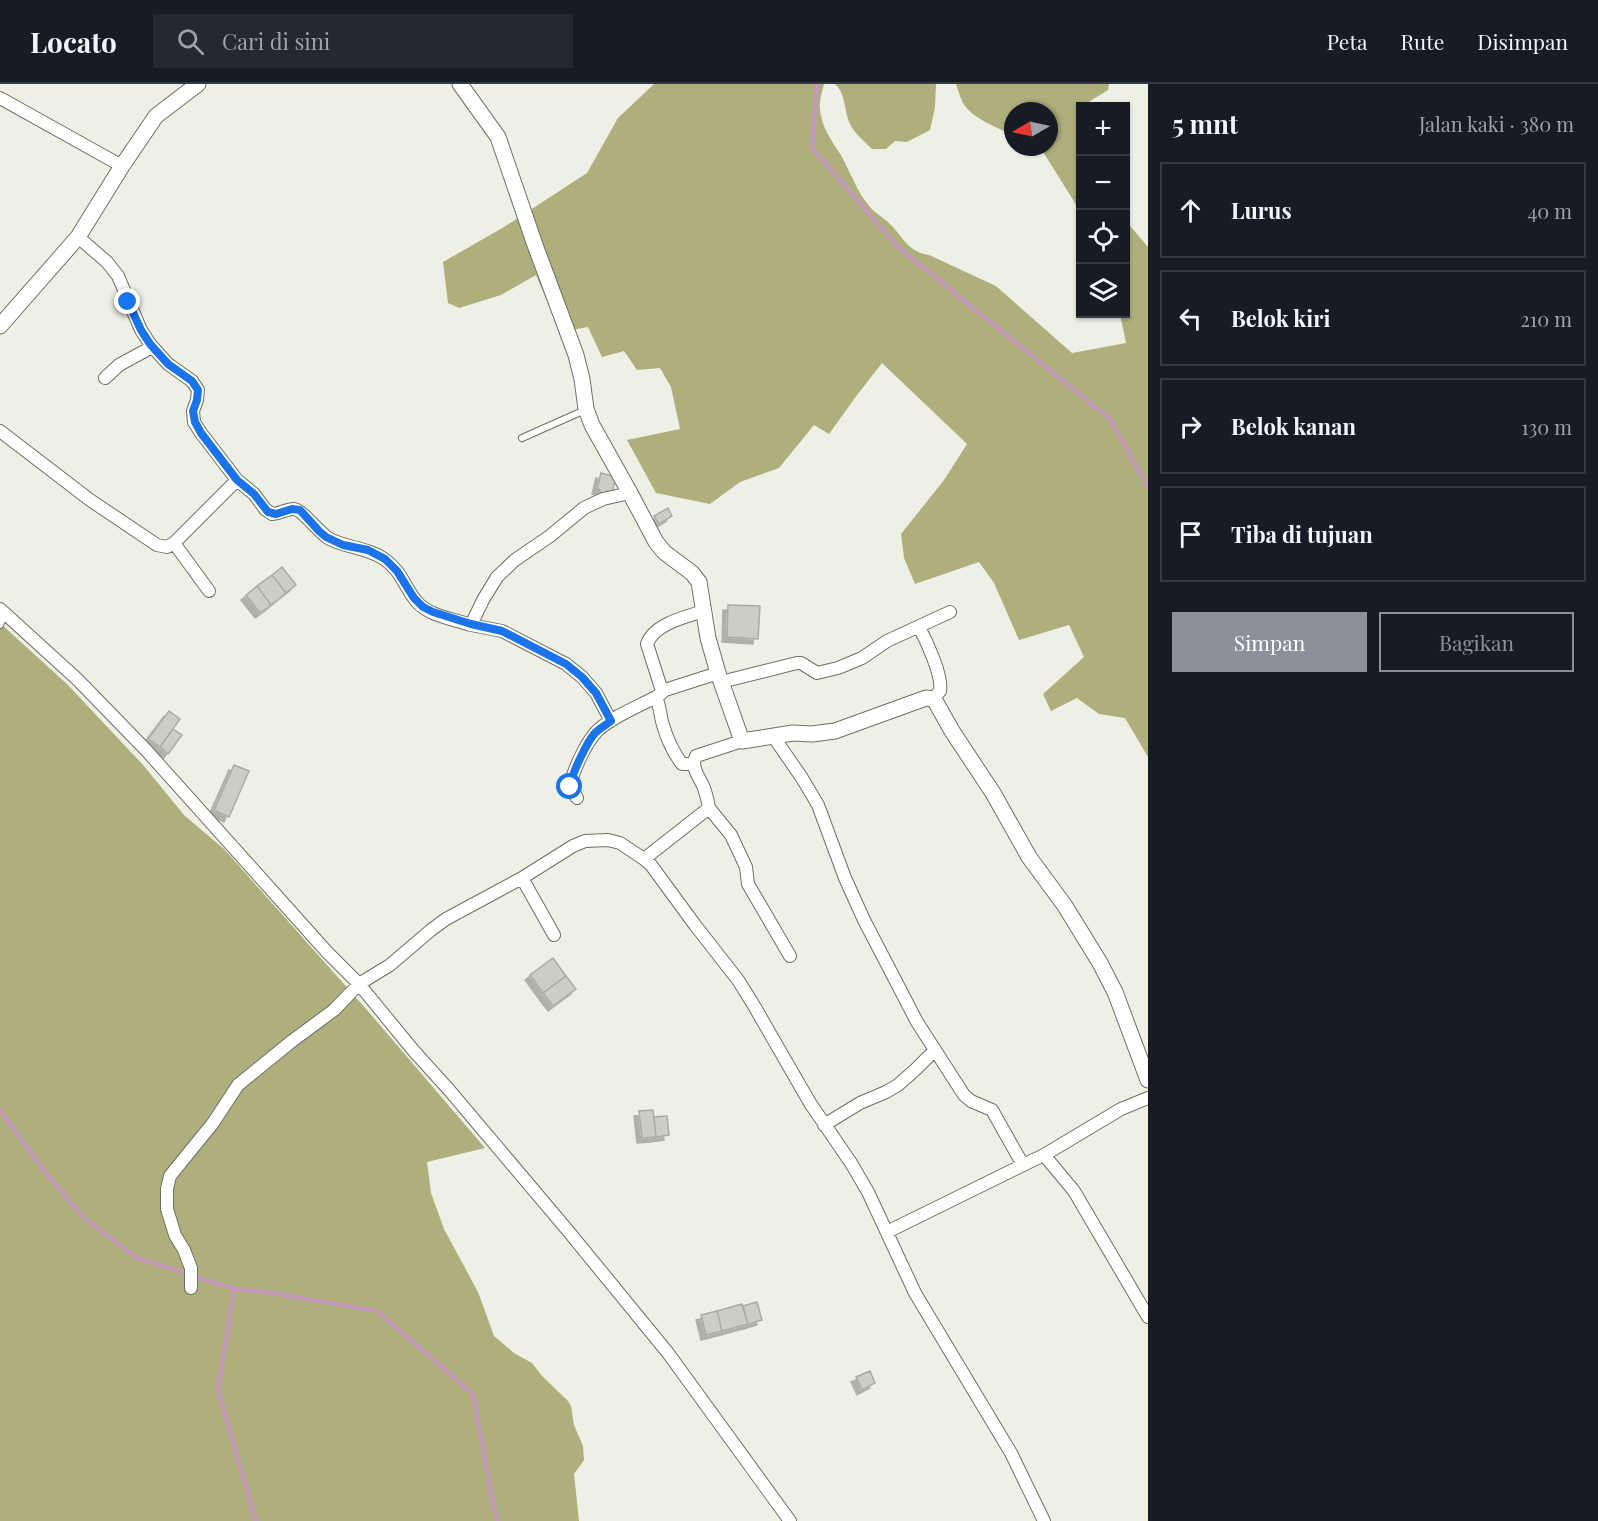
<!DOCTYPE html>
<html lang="id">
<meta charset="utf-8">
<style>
:root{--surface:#171b24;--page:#242831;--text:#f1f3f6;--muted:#9ea1a6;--line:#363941;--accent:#8c9099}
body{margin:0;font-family:"Playfair Display",serif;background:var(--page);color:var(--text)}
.controls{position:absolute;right:18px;top:18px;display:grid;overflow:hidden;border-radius:0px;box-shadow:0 2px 4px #0004}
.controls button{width:54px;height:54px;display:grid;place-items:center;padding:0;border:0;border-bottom:2px solid var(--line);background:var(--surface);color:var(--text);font:30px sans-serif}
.compass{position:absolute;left:1004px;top:18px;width:54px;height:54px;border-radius:50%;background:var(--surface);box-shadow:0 2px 4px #0004;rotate:261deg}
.stop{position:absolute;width:18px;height:18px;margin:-14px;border:4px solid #1a73e8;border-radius:50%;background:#fff}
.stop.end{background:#1a73e8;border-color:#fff;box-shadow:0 2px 6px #0008}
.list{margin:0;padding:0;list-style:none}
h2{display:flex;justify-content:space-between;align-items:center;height:78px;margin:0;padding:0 24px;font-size:26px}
h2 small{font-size:20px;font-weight:400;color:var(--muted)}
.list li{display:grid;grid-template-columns:39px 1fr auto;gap:18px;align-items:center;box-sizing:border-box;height:96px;margin:0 12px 12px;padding:0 12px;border:2px solid var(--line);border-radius:0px}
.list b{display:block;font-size:22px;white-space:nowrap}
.list em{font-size:20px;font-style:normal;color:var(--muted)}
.actions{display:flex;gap:12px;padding:18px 24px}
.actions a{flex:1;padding:14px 0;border:2px solid var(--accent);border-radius:0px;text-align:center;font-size:21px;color:var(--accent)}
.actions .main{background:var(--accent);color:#fff}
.icon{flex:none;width:33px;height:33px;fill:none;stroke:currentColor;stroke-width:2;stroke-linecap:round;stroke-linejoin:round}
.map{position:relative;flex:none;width:1148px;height:1437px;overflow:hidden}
header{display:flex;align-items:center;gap:36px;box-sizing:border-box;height:84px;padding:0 30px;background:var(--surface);border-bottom:2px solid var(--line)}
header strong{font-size:28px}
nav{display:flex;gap:33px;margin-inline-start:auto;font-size:21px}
.search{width:420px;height:54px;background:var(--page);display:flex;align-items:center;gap:15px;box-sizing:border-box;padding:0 21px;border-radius:0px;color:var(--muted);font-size:22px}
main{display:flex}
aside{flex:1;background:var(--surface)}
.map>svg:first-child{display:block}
.forest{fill:#aeaf7c}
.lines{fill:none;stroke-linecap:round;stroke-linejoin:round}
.stream{stroke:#c499bc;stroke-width:4}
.building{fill:#cdcdc3;stroke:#aaaba1;stroke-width:1.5;filter:url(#shadow)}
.service-casing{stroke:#6e6f65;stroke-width:8}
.minor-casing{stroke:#6e6f65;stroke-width:14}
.tertiary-casing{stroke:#6e6f65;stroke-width:17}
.service{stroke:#fff;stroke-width:6}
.minor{stroke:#fff;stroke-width:12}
.tertiary{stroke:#fff;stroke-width:15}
.route{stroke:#1a73e8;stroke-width:8}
</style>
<header>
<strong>Locato</strong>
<div class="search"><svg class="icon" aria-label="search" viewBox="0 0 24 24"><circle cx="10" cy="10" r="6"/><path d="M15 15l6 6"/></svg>Cari di sini</div>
<nav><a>Peta</a><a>Rute</a><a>Disimpan</a></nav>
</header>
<main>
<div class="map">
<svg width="1148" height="1437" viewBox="0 0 1148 1437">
<defs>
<filter id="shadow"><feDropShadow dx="-5" dy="5" stdDeviation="0" flood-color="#0004"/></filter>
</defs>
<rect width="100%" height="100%" fill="#eff0e5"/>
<!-- forest -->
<path class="forest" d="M654,0H824C821,11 818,20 821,32C824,47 834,60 842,73C851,90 857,107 869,122C875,129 884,134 890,140C904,154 908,168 929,171L996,202L1072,269L1126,259L1120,230H1126V137L1148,163V673L1125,634L1099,630L1077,614L1051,627L1043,610L1084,573L1069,541L1019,556L994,499L979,478L915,500L904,474L901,450L944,396L967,360L882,279L857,311L829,350L814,341L779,384L740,398L710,420L656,409L627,356L680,345L671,303L660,284L637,286L624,267L602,273L588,243L560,248L536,191L501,211L459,224L448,219L443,178L504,143L587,89L618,34Z
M835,0H936L935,23L930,46L907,58L895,57L886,65H872C863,56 852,48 848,35C844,23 845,9 835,0Z
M956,0H1109L1108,6L1087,19L1088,22H1080V127L1040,63H1049V27H1013V51C996,43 973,35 963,19C960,13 958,6 956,0Z
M0,539L67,600L144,682L184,731L224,765L367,926L485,1064L427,1078L431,1109L444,1145L478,1208L494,1252L514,1269L532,1279L542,1292L568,1317L571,1322L574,1341L583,1362L584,1376L574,1390L579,1437H0Z"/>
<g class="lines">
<!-- stream -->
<path class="stream" d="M817,0L812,64L898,163L1110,335L1148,403
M0,1026L42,1084L84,1134L137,1174L234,1205L266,1208L377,1227L473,1310L493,1419L498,1437
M234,1205L218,1306L256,1437"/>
</g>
<!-- building -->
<path class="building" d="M601,389L616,393L612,409L607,407V410L599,408L600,406L597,405Z
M668,424L672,432L659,440L654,432Z
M282,483L296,501L286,509L272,491Z
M272,491L286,509L271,521L257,502Z
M257,502L271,521L260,529L246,511Z
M728,521L760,522L758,555L727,553Z
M169,627L180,635L160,663L148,655Z
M173,645L182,651L168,670L160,663Z
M234,681L249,687L229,733L214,726Z
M553,874L566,892L543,909L530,891Z
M566,892L576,905L553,922L543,909Z
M653,1026L656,1053L642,1054L639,1027Z
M667,1032L669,1051L656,1053L654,1033Z
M757,1218L762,1236L748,1240L743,1222Z
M742,1220L748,1240L722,1247L717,1227Z
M717,1227L722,1247L706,1251L701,1231Z
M870,1287L875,1299L862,1306L856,1293Z"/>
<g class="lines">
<defs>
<path id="service" d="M522,354L585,326
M0,541L5,530"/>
<path id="minor" d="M0,14L122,82
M78,153L107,178L118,192L141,246L150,260L168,280L192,297L198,306L197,316L193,327L194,338L201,349L237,396L254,410L265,425L272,430C279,430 286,425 294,425C301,425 319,448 328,454C345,464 367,463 384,475C402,487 404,503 417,518C429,532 454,535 471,541L483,516L497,493L515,476L550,452L584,424L603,415L630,409
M105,294L119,281L152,263
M0,347L90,416L157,461L167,463L174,459L237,396
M174,459L209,507
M0,525L78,596L146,666L327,868L359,900L390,881L431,846L446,835L522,794L573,762L585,757L608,756L620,759L644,775
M704,527C685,533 654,540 647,560L662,607L718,589
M471,541L502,547L566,580L582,593L596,609L611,637
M919,543C926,556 943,592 940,607C939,607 935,614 934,615
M721,598L797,579H801L817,589L838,584L862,574L887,557L950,528
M662,609L656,613C660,622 660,631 663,641C667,655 673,668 682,680H694
M773,652L802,694L818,721L845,794L864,836L917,938L964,1011L971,1017L992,1026L1023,1081L1044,1071L1121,1025L1148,1014
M742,657L696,672C690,683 700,694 704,704C706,710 708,717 709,724L644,775L651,781L695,841L738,896L753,920L810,1019L851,1079L868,1108L915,1209L1011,1369L1044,1437
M577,714L570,701C574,685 586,658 598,646C614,632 637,623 656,613
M709,724L731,751L746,783L748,800L790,872
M522,794L554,851
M824,1041L860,1019L886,1008L898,1001L915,986L935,966
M1044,1071L1074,1107L1148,1233
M887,1148L1023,1081
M191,1204V1184L184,1166L175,1151L167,1125V1105L170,1092L213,1039L238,1001L292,957L334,926L359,900L413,966L450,1007L569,1148L668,1269L790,1437"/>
<path id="tertiary" d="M460,0L498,53L535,161L576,271L582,295L586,325L592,341L630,409L656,458L664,468L692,489L699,498L708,554L718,589L742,657L793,649L812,650L835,647L926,614L934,615L952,647L993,709L1029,773L1065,822L1100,879L1115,908L1148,996
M0,242L78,153L122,82L156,32L198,0"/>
</defs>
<!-- service casing -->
<use href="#service" class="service-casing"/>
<!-- minor casing -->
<use href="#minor" class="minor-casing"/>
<!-- tertiary casing -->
<use href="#tertiary" class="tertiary-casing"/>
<!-- service -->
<use href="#service" class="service"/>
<!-- minor -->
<use href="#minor" class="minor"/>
<!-- tertiary -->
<use href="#tertiary" class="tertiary"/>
</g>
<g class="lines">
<!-- route -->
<path class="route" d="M128,218L141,246L150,260L168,280L192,297L198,306L197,316L193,327L195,338L201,349L237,396L254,410L268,428L276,430L292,425L300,426L319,447L326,453L343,461L368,466L385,475L397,487L414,514L423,523L433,528L471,540L502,547L566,580L582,593L596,609L611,637C606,641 600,644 595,649C587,658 571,691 570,703"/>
</g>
</svg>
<div class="controls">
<button>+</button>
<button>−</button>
<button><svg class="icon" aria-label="locate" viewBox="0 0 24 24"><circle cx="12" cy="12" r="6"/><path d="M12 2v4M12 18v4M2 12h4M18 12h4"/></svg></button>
<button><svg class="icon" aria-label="layers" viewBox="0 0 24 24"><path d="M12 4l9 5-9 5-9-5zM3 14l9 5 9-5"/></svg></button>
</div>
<svg class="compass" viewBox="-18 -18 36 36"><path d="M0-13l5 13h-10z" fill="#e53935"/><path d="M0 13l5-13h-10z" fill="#9ea1a6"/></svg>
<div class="stop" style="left:570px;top:703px"></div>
<div class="stop end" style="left:128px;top:218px"></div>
</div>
<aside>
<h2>5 mnt<small>Jalan kaki · 380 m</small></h2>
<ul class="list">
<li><svg class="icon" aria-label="ahead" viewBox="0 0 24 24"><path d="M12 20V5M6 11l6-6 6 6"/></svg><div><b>Lurus</b></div><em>40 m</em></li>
<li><svg class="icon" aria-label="left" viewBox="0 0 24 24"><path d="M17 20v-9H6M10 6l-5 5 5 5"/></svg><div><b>Belok kiri</b></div><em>210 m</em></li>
<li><svg class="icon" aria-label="right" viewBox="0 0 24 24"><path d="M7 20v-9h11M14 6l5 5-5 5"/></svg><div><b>Belok kanan</b></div><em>130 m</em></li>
<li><svg class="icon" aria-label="arrive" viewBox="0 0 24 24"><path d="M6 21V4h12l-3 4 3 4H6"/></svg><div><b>Tiba di tujuan</b></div></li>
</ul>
<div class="actions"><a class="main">Simpan</a><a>Bagikan</a></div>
</aside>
</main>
